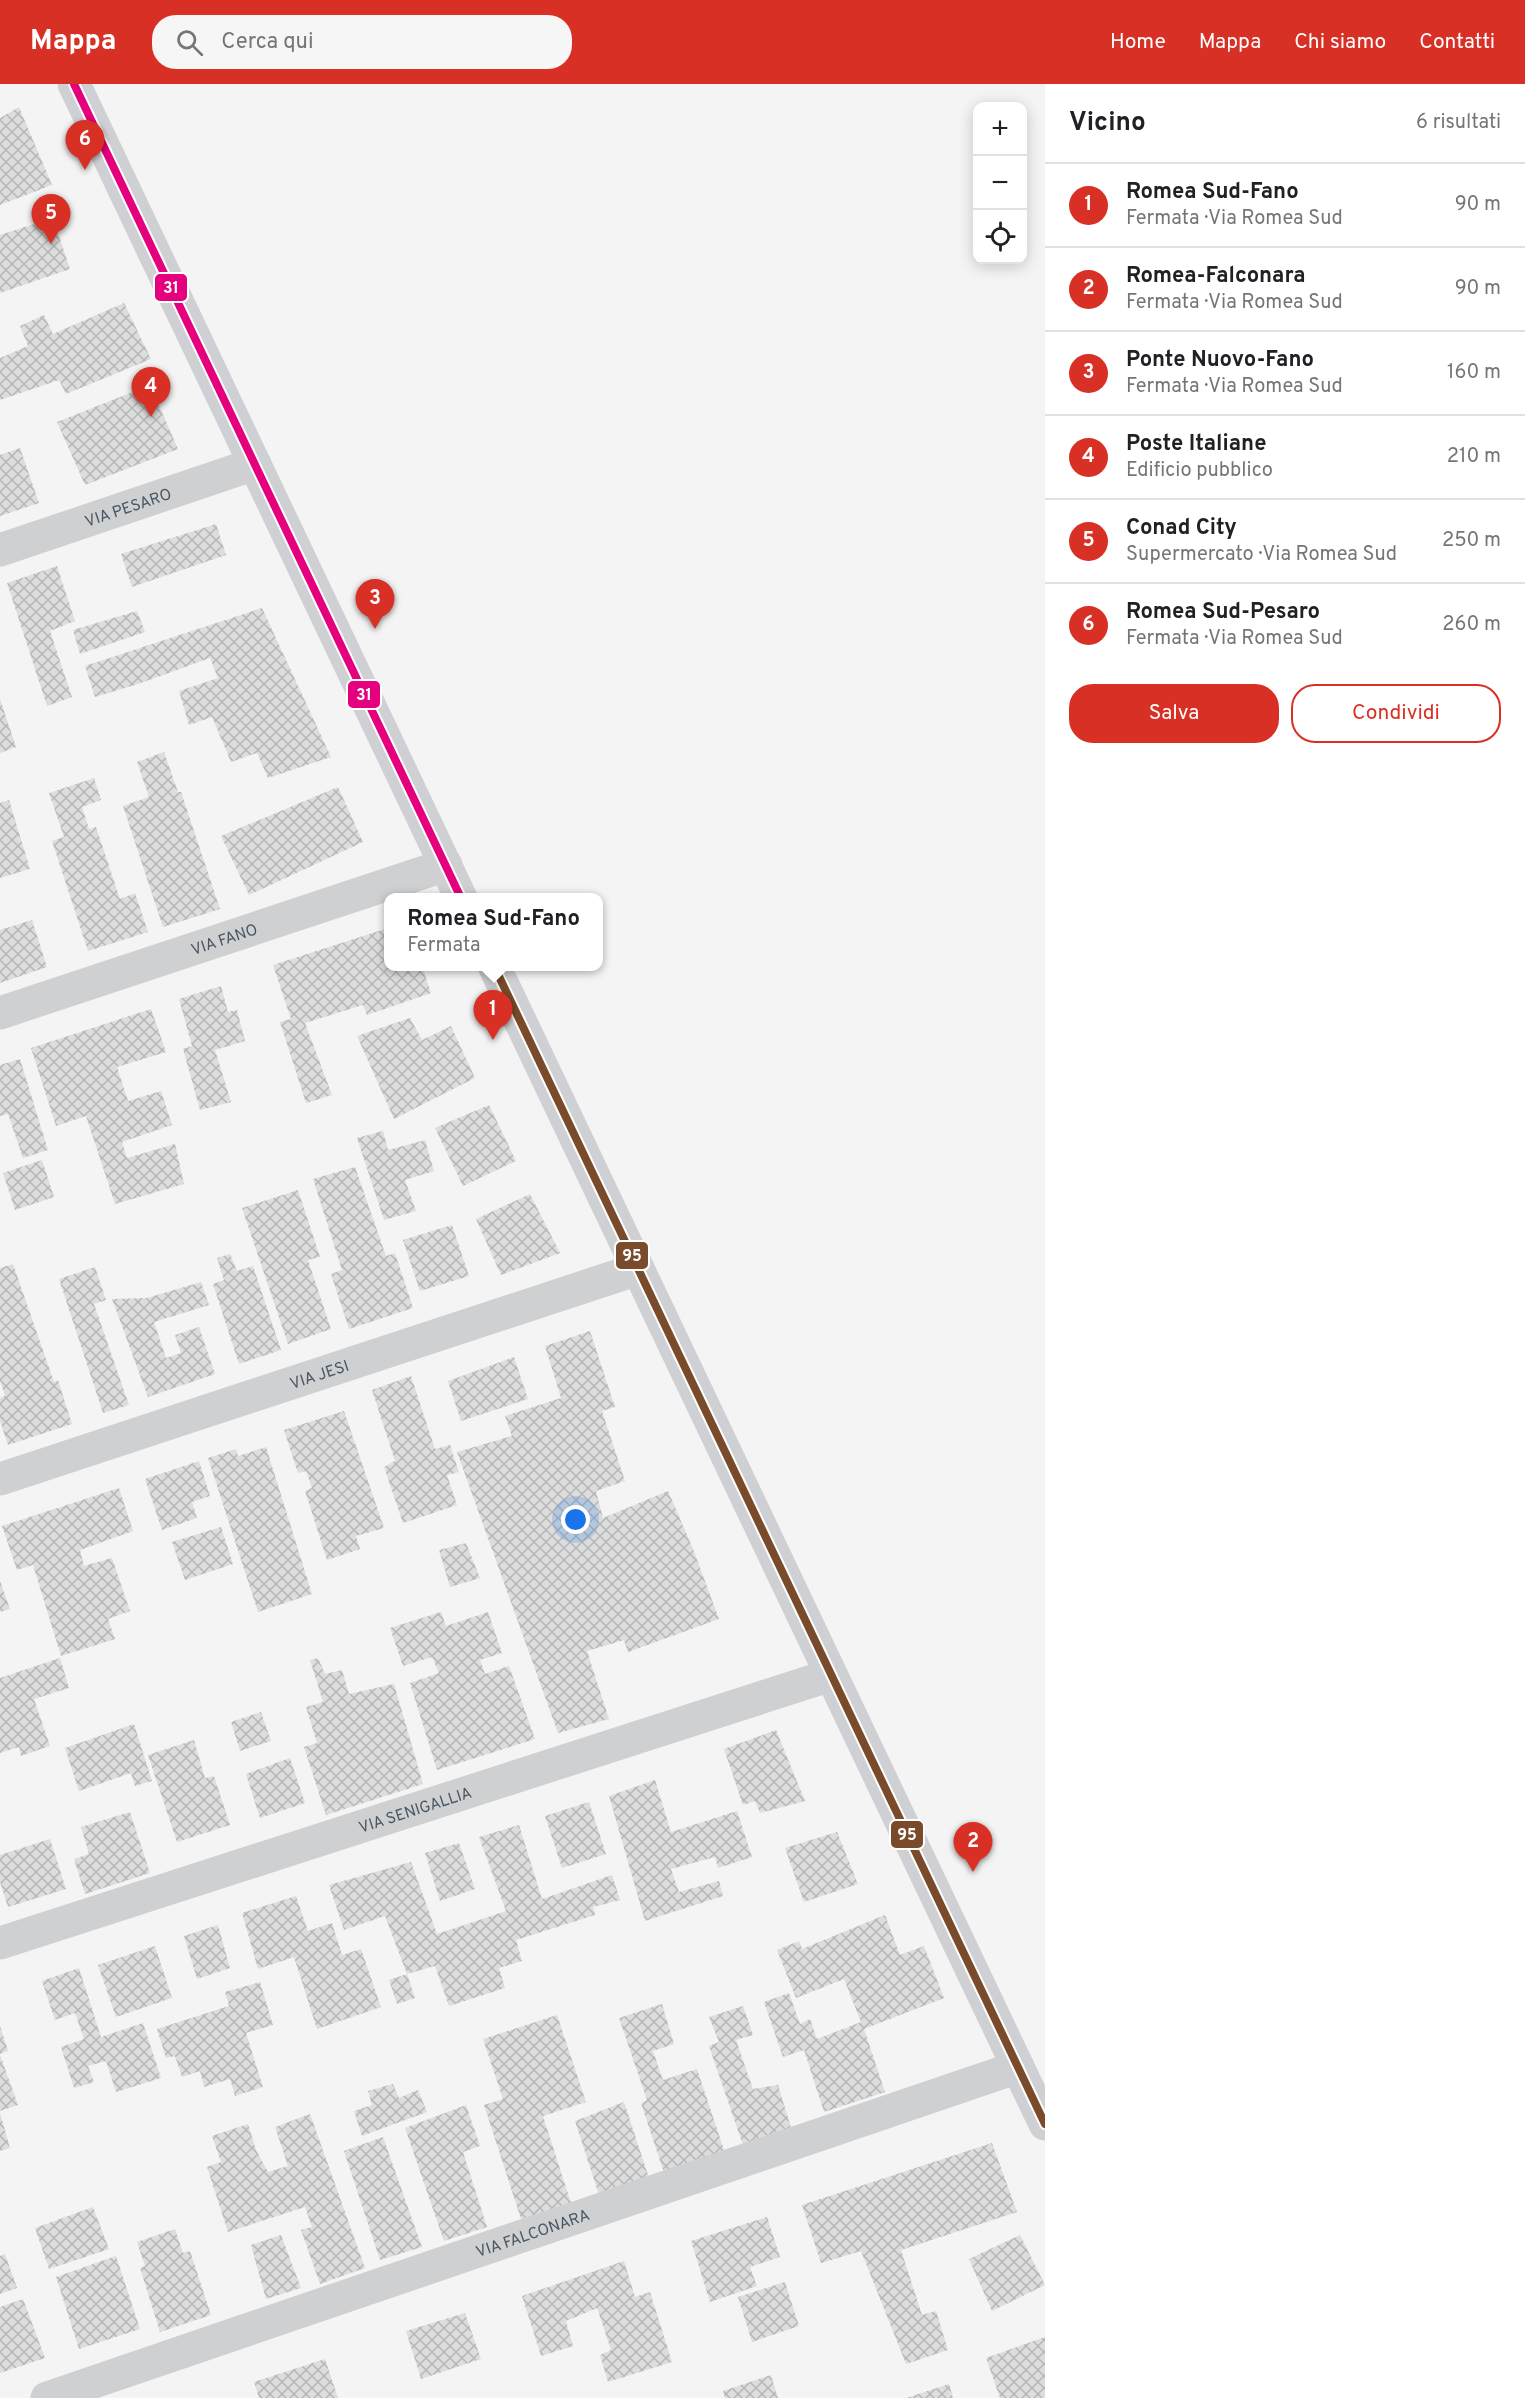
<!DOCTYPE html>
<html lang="it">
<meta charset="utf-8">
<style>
:root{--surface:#fff;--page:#f6f6f6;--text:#202124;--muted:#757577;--line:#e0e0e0;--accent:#d93025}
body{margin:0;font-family:Overpass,sans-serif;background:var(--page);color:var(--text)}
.controls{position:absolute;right:18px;top:18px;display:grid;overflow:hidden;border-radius:12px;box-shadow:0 3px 15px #0003}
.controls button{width:54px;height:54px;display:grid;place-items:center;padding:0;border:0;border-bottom:2px solid var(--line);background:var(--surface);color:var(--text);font:30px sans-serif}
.you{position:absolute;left:576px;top:1436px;width:21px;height:21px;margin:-15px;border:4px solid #fff;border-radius:50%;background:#1a73e8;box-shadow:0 0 0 9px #1a73e833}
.badge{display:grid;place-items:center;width:39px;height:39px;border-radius:50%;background:var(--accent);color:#fff;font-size:20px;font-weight:700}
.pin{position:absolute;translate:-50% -50px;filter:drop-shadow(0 2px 3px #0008)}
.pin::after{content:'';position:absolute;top:32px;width:21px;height:18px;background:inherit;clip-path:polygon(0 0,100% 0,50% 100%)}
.popup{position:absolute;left:384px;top:809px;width:219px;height:78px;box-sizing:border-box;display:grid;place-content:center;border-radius:12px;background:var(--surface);filter:drop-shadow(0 2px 4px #0005);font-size:20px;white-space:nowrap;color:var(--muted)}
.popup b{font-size:22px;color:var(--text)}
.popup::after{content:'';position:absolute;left:50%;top:100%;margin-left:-12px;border:12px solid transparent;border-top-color:var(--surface)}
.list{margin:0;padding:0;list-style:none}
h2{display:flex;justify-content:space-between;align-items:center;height:78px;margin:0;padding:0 24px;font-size:26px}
h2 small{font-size:20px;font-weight:400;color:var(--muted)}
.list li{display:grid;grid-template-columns:39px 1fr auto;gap:18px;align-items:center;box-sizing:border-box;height:84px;padding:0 24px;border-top:2px solid var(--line)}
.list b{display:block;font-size:22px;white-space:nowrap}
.list p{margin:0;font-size:20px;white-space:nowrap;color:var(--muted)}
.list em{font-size:20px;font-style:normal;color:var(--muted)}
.actions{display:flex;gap:12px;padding:18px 24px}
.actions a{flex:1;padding:14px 0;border:2px solid var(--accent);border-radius:24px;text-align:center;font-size:21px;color:var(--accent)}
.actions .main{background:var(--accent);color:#fff}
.icon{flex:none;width:33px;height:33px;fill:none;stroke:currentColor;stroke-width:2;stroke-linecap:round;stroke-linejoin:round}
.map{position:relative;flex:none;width:1045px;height:2314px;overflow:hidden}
header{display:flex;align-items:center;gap:36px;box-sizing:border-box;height:84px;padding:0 30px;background:var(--accent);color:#fff}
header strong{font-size:28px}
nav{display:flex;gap:33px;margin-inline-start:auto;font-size:21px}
.search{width:420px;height:54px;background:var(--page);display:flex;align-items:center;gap:15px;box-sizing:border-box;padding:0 21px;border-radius:24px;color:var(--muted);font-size:22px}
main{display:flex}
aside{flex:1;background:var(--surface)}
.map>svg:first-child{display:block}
.building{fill:url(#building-cross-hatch)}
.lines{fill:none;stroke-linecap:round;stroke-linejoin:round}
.minor{stroke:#ced0d2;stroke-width:33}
.secondary{stroke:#ced0d4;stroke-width:33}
.bus-1-casing{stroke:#fff;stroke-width:12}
.bus-2-casing{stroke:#fff;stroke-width:12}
.bus-1{stroke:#e5007d;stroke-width:8}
.bus-2{stroke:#7a4b2a;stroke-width:8}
.labels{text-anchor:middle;stroke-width:6;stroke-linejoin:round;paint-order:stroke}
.street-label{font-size:16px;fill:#4a5661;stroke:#fff}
.line-badge{stroke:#fff;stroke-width:2}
.badge-label{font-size:16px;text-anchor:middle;font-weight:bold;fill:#fff}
</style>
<header>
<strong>Mappa</strong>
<div class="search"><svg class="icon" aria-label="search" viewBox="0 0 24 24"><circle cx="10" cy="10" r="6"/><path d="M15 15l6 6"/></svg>Cerca qui</div>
<nav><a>Home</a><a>Mappa</a><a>Chi siamo</a><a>Contatti</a></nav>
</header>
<main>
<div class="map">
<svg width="1045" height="2314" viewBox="0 0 1045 2314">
<defs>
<pattern id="building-cross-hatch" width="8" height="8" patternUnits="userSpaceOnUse" patternTransform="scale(1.5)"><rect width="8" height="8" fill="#ddddde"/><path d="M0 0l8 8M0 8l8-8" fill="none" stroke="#b5b6b7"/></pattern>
</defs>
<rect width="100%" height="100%" fill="#f4f4f4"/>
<!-- building -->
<path class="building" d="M19,23L52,101L0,121V34Z
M53,134L70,185L0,209V151Z
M124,219L151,275L66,310L59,296L0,316V274L28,262L20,242L44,231L53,250Z
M150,301L178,365L85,401L57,338Z
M20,364L39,419L0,432V371Z
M216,440L226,471L132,503L121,470Z
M57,482L75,537L50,547L72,613L47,622L7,499Z
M262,524L331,673L268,694L257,669L231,678L212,633L189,641L179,607L218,594L210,574L138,600L95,613L85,582Z
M137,527L145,548L80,570L73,546Z
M0,615L16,663L0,669Z
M164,668L178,708H181L220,825L163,843L123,722L149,713L137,678Z
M94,694L101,716L82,723L89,745L96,743L120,815L135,809L148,848L88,867L52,757L64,753L49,709Z
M338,703L363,758L249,811L221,752Z
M9,716L30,785L0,794V719Z
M32,836L47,883L0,899V846Z
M388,844V882H422L431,909L367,931L363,921L305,939L332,1011L306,1019L280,938L291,935L273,881Z
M221,902L228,928L237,926L245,957L215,966L231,1018L200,1026L183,965L192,962L179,915Z
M151,925L166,968L117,983L128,1017L161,1007L172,1041L122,1058L127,1074L175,1060L184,1100L115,1120L86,1032L56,1042L31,964Z
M410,934L422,956L451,942L475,994L394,1035L357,952Z
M20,975L48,1066L23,1074L8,1030L0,1032V981Z
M489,1021L516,1077L463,1102L435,1044Z
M383,1047L388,1066L425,1056L434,1087L405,1096L416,1127L384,1136L357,1054Z
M42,1076L54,1113L15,1126L3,1089Z
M355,1083L386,1172L395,1169L413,1224L349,1245L331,1190L342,1186L313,1095Z
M298,1106L320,1173L308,1176L331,1245L288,1260L242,1124Z
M530,1110L560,1169L501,1191L476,1135Z
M452,1141L469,1192L420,1207L403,1156Z
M230,1170L237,1187L253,1182L281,1266L239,1280L213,1200L224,1196L217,1174Z
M13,1180L54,1298L58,1296L72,1340L8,1361L0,1337V1314L5,1312L0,1297V1184Z
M95,1183L106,1216L94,1220L129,1321L103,1329L59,1195Z
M201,1198L209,1221L154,1238L166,1274L181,1269L175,1251L199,1243L215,1290L148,1313L112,1215L147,1214Z
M590,1247L615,1323L602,1327L625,1397L596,1407L603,1434L668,1407L693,1465L719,1535L628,1568L624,1556L587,1567L609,1635L558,1649L457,1368L512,1352L505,1332L561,1314L545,1262Z
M514,1273L528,1315L461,1337L448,1297Z
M411,1292L435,1365L450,1361L459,1388L447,1391L457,1421L403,1439L384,1383L395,1377L372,1306Z
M344,1327L384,1444L356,1452L360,1465L327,1476L305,1407L312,1404L306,1387L298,1389L284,1346Z
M266,1363L312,1510L258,1528L208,1374L236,1365L238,1372Z
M199,1377L210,1412L192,1418L197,1434L162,1446L145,1395Z
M119,1404L133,1447L80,1466L84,1482L112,1474L130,1527L108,1535L115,1555L61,1572L33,1481L17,1486L2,1442Z
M221,1443L233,1480L185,1496L172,1458Z
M466,1459L480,1494L450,1503L439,1466Z
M0,1497L10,1525L0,1528Z
M441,1528L446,1542L488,1528L502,1569L480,1576L485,1590L509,1582L535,1655L437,1686L410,1599L439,1589L432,1573L403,1582L390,1544Z
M60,1574L69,1604L34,1615L50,1662L21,1672L19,1663L0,1669V1594Z
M318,1574L325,1590L342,1586L349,1610L394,1600L423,1700L326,1731L304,1663L317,1659L306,1623L323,1618L310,1576Z
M261,1628L271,1657L240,1667L231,1638Z
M134,1640L152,1697L135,1702L131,1689L79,1707L65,1664Z
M776,1646L805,1717L760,1729L755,1717L743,1721L724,1665Z
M194,1656L205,1694L214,1692L230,1741L177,1758L148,1671Z
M290,1674L305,1719L260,1734L246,1690Z
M655,1696L671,1748L737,1727L752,1773L718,1784L715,1773L671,1785L679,1808L719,1797L723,1812L645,1837L609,1712Z
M589,1718L606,1770L562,1784L545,1732Z
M130,1728L150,1789L85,1810L74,1775L89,1770L81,1743Z
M519,1741L542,1815L612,1791L620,1816L593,1823L595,1831L516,1856L522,1877L499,1884L505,1904L449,1922L435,1882L407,1890L385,1832L344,1846L329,1801L411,1778L437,1850L506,1827L479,1753Z
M837,1748L858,1800L804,1818L785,1764Z
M50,1755L66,1805L8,1823L0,1798V1771Z
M459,1759L475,1805L440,1817L425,1769Z
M296,1812L308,1847L332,1839L342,1871L361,1865L381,1923L317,1945L294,1873L258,1885L242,1829Z
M885,1831L900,1871L924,1862L944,1914L864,1945L885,2008L824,2028L804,1966L783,1973L764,1918L789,1909L800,1940L810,1935L817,1955L861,1938L844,1895L796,1914L777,1866L799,1857L802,1865Z
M218,1841L230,1884L197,1895L184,1852Z
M155,1862L172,1914L116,1933L98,1881Z
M79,1884L101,1953L143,1939L161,1994L116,2008L106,1977L88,1982L94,1998L74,2004L61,1963L84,1955L75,1929L55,1936L42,1897Z
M407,1890L415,1914L397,1920L389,1896Z
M260,1898L273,1941L246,1949L263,2003L235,2012L230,1995L204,2003L200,1987L182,1993L175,1972L166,1974L157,1945L229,1922L225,1908Z
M662,1920L674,1960L653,1967L663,1996L697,1985L727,2075L666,2095L641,2019L647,2016L619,1934Z
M743,1922L753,1951L736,1956L753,2005L778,2001L793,2050L745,2067L709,1962L719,1958L709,1933Z
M557,1931L586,2018L543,2032L571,2119L521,2135L484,2021L503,2015L483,1955Z
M0,1942L8,1967L0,1970Z
M0,1971L18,2021L0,2027Z
M393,2000L399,2014L418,2006L427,2028L362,2052L354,2027L372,2021L368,2007Z
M624,2018L649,2094L599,2111L575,2037Z
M466,2021L480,2062L463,2068L487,2143L444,2157L405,2044Z
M0,2029L10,2064L0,2067Z
M310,2030L365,2184L320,2200L301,2146L312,2143L305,2123L228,2148L207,2083L221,2078L212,2052L248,2040L256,2066L268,2088L288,2082L275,2043Z
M383,2053L422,2163L380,2176L344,2067Z
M992,2059L1017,2128L901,2166L922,2231L936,2227L948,2266L906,2280L861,2167L821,2179L802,2121Z
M93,2123L109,2165L49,2185L35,2144Z
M767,2133L780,2173L750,2183L757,2202L710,2218L691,2157Z
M175,2145L183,2169L190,2167L211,2231L160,2248L140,2184L145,2182L137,2158Z
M281,2151L301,2204L266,2215L251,2161Z
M1020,2151L1045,2201L992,2227L969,2175Z
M5,2170L17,2204L0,2210V2172Z
M116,2172L140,2245L79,2265L56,2193Z
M624,2177L635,2213L650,2208L672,2278L608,2298L600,2271L611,2266L597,2224L566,2237L573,2262L541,2272L522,2212Z
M785,2198L799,2242L752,2258L738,2213Z
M23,2215L45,2274L0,2289V2223Z
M465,2229L481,2275L421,2295L406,2247Z
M1045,2253V2314H1000L986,2274Z
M325,2275L338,2314H259L254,2298Z
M771,2291L778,2314H725L723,2307Z
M949,2300L953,2314H906Z"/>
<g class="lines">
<!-- minor -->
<g class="minor">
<path id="s1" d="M0,466L255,380"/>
<path id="s2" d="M0,929L446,781"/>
<path id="s3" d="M0,1395L638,1185"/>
<path id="s4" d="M0,1859L831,1591"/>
<path id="s5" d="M47,2314L1018,1983"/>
</g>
<!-- secondary -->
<path class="secondary" d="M74,0L461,814
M494,882L1045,2040"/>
<defs>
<path id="bus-1" d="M74,0L461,814"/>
<path id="bus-2" d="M494,882L1045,2040"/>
</defs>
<!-- bus-1 casing -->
<use href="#bus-1" class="bus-1-casing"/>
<!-- bus-2 casing -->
<use href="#bus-2" class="bus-2-casing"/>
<!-- bus-1 -->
<use href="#bus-1" class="bus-1"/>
<!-- bus-2 -->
<use href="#bus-2" class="bus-2"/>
</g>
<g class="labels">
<!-- street labels -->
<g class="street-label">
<text dy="6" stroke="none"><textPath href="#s1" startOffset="135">VIA PESARO</textPath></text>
<text dy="6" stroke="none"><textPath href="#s2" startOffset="236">VIA FANO</textPath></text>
<text dy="6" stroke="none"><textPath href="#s3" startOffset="336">VIA JESI</textPath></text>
<text dy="6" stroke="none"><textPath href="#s4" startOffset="436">VIA SENIGALLIA</textPath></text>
<text dy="6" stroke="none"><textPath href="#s5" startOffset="513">VIA FALCONARA</textPath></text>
</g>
</g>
<g class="line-badge">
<rect x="154" y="189" width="34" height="29" rx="6" fill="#e5007d"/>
<rect x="347" y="596" width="34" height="29" rx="6" fill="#e5007d"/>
<rect x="615" y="1157" width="34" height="29" rx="6" fill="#7a4b2a"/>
<rect x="890" y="1736" width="34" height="29" rx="6" fill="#7a4b2a"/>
</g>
<g class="badge-label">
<text x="171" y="209">31</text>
<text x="364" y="616">31</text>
<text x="632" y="1177">95</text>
<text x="907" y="1756">95</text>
</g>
</svg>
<div class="controls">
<button>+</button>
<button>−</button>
<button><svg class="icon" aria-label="locate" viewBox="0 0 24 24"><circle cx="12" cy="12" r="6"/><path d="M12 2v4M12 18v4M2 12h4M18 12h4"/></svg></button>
</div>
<div class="you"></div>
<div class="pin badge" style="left:493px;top:956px">1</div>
<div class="popup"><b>Romea Sud-Fano</b>Fermata</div>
<div class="pin badge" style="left:973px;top:1788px">2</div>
<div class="pin badge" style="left:375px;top:545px">3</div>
<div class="pin badge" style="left:151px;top:333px">4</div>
<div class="pin badge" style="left:51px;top:160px">5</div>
<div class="pin badge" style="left:85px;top:86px">6</div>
</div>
<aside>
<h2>Vicino<small>6 risultati</small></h2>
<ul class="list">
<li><span class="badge">1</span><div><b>Romea Sud-Fano</b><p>Fermata · Via Romea Sud</p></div><em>90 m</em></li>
<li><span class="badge">2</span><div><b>Romea-Falconara</b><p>Fermata · Via Romea Sud</p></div><em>90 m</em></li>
<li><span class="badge">3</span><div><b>Ponte Nuovo-Fano</b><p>Fermata · Via Romea Sud</p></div><em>160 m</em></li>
<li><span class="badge">4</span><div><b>Poste Italiane</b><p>Edificio pubblico</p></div><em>210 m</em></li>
<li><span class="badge">5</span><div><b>Conad City</b><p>Supermercato · Via Romea Sud</p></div><em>250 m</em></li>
<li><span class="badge">6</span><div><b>Romea Sud-Pesaro</b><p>Fermata · Via Romea Sud</p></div><em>260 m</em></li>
</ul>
<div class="actions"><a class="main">Salva</a><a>Condividi</a></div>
</aside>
</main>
